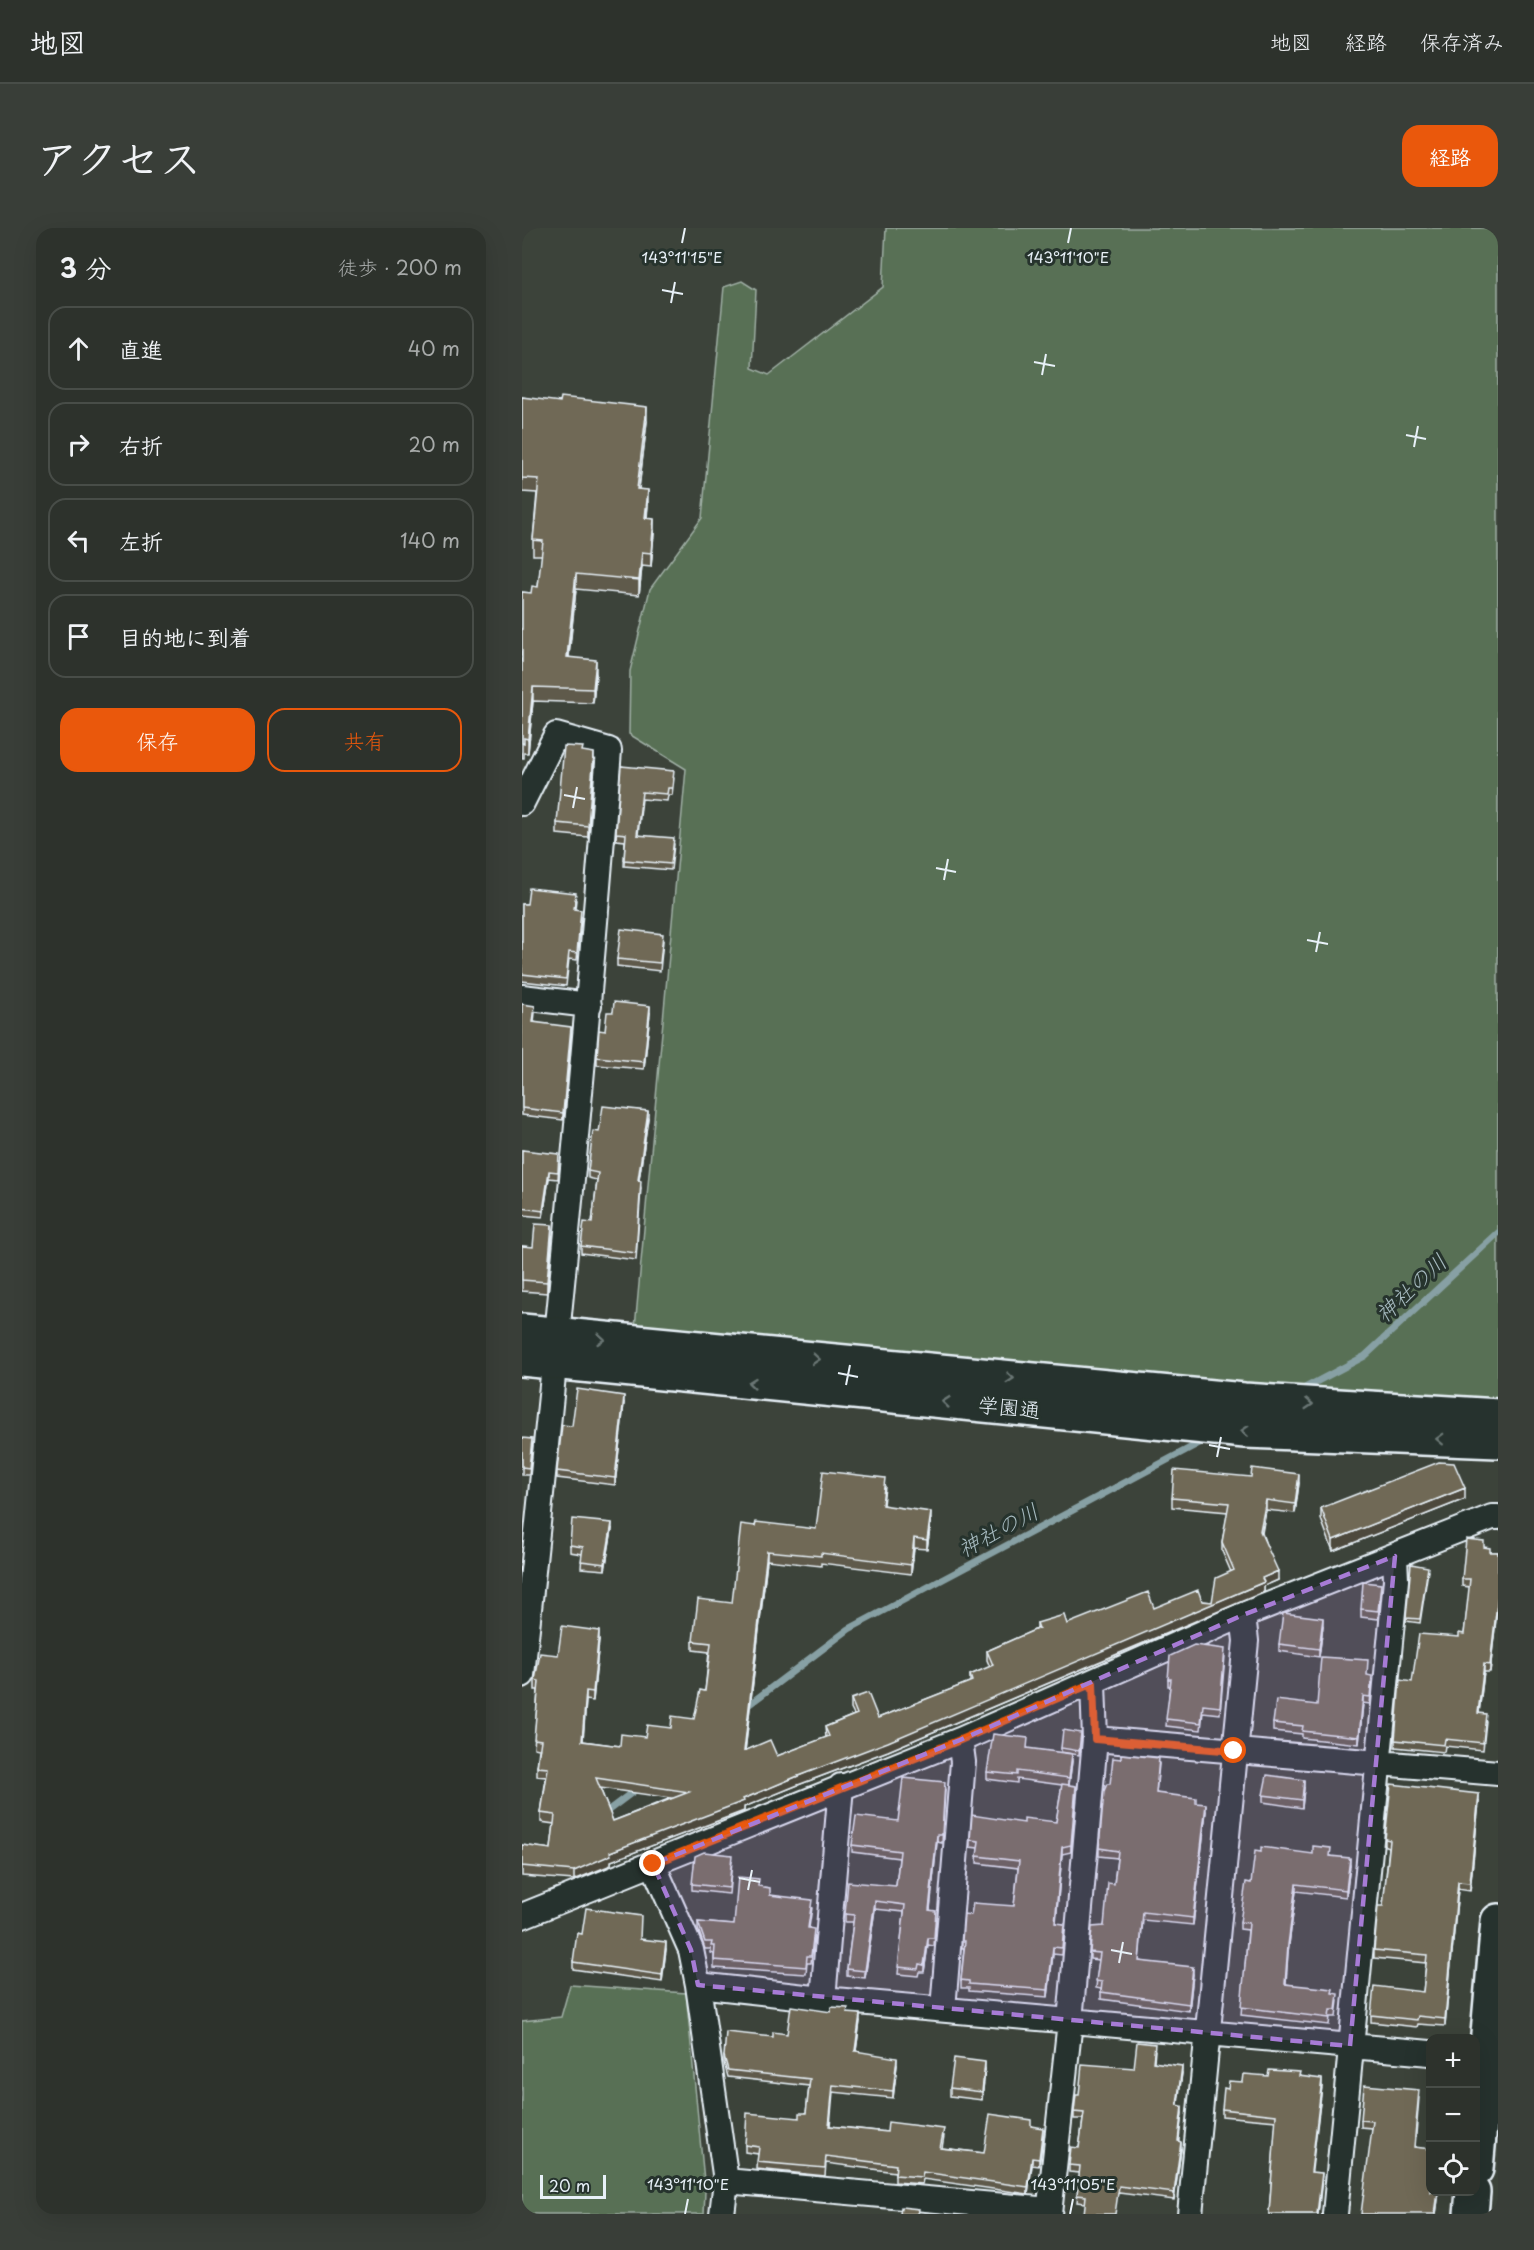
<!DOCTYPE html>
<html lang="ja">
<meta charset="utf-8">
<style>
:root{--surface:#2d322c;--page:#393e38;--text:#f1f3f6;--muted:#a7aaa9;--line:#484d48;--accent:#ea580c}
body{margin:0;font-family:"Playpen Sans","Klee One",sans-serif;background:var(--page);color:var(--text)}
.controls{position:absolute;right:18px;bottom:18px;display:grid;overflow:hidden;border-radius:12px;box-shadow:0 6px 24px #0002}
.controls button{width:54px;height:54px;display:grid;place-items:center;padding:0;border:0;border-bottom:2px solid var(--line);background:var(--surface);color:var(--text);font:30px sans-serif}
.scale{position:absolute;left:18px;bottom:15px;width:66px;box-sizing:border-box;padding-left:6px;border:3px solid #e8f1f8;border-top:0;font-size:16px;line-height:21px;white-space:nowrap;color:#e8f1f8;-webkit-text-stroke:4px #26332d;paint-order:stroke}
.stop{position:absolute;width:18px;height:18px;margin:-14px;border:4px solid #ea580c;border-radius:50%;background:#fff}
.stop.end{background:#ea580c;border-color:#fff;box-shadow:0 2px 6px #0008}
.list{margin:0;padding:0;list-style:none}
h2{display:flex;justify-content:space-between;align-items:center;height:78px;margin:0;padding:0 24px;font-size:26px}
h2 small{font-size:20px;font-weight:400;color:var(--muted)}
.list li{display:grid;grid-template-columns:39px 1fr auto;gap:18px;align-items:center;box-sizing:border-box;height:84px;margin:0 12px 12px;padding:0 12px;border:2px solid var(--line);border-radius:18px}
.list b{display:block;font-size:22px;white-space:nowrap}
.list em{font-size:20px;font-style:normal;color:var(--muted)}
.actions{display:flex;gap:12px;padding:18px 24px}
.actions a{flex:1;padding:14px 0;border:2px solid var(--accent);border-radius:18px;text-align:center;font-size:21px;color:var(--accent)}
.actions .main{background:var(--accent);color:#fff}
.icon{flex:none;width:33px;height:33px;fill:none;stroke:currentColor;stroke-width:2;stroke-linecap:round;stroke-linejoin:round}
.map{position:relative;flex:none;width:976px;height:1986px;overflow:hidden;border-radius:18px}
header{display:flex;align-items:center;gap:36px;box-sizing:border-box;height:84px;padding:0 30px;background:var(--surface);border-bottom:2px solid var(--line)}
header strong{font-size:28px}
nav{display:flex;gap:33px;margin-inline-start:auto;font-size:21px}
.intro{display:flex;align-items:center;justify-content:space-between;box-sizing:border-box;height:144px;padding:0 36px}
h1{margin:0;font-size:42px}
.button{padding:15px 27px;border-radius:18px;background:var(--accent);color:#fff;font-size:21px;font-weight:700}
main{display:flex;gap:36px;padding:0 36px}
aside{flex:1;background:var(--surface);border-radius:18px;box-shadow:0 6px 24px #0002}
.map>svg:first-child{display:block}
.green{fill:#586f54;stroke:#a0b0a6;stroke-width:1.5}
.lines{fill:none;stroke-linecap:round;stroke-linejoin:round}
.stream{stroke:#87a0a4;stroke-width:7}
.street-casing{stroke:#e8f1f8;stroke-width:28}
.secondary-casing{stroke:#e8f1f8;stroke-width:38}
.street{stroke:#26332d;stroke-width:24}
.secondary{stroke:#26332d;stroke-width:33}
.wall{fill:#5f5a4b;stroke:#e8f1f8;stroke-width:1.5;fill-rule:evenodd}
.shaded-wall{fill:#4e4a3d;stroke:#e8f1f8;stroke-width:1.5}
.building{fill:#6f6957;stroke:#e8f1f8;stroke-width:1.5;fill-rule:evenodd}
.oneway{stroke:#6a7674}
.route{stroke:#ea580c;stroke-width:8}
.marked{fill:#a77bd6;fill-opacity:0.2;stroke:#a77bd6;stroke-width:4.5;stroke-dasharray:12 8;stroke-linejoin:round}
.ticks{fill:none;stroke:#e8f1f8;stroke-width:2}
.labels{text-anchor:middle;stroke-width:6;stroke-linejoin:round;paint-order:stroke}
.street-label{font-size:21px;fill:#e8f1f8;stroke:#26332d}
.water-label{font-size:22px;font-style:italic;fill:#a7bbc0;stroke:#26332d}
.ticks-label{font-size:15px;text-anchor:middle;fill:#e8f1f8;stroke:#26332d;stroke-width:6;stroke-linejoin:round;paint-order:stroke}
</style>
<header>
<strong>地図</strong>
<nav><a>地図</a><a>経路</a><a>保存済み</a></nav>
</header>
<div class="intro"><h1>アクセス</h1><a class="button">経路</a></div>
<main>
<aside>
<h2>3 分<small>徒歩 · 200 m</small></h2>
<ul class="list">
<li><svg class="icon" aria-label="ahead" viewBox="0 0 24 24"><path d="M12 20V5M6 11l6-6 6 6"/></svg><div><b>直進</b></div><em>40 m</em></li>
<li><svg class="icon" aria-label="right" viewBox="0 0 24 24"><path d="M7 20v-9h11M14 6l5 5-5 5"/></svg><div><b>右折</b></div><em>20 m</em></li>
<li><svg class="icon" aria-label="left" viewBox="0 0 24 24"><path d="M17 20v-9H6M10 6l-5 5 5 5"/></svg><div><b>左折</b></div><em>140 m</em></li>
<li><svg class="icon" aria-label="arrive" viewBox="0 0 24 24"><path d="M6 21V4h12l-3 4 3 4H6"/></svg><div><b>目的地に到着</b></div></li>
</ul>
<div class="actions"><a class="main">保存</a><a>共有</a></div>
</aside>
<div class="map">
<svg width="976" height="1986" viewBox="0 0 976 1986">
<rect width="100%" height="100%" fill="#3c433a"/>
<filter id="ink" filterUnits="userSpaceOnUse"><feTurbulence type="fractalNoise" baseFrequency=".0167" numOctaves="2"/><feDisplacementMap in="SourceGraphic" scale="12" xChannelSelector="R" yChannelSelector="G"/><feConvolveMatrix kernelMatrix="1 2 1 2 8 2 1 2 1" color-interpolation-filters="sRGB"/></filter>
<g filter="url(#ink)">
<!-- green -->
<path class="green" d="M364,0H976V1180L113,1100L164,541L107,506L108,443L128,361L180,290L202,59L220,53L234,62L230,140L247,147L361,59Z
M48,1757L164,1765L183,1963L182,1986H0V1793L39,1789Z"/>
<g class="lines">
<!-- stream -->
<path class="stream" d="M777,1163L843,1128L976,1005
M221,1481L327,1401L685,1211
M80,1587L116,1560"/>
<defs>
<path id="street" d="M0,575L34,507L87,522C63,831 33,1139 0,1447
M0,769L67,777
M573,1511L976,1545
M131,1636L169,1722L176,1757L204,1953L200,1986
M0,1688L438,1512L721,1387L970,1289H976
M176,1757L301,1771L908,1825
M301,1771L319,1558
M421,1781L441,1534L438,1512
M204,1953L527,1982
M527,1986L548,1793L573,1511L571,1455
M668,1986L724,1413L721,1387
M813,1986L874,1352L873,1328"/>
<path id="secondary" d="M0,1103L722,1172L976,1188
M0,1131L723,1203L976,1213
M954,1941L976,1693
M949,1986L951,1964"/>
</defs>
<!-- street casing -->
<use href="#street" class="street-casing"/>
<!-- secondary casing -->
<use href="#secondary" class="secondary-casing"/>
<!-- street -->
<use href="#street" class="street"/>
<!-- secondary -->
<use href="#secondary" class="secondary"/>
</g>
<!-- wall -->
<path class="wall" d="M0,169L125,193L117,261L126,277L125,290L132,305L129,339L120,338L117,367L54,361L47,429L74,446L71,475L11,473L6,525H2V530H0V364L9,365L16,359L20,327H11V312L15,265L0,264Z
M61,524L72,536L66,609L35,606V595Z
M99,538L152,550L150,567H146L145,573L120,571L116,607L152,616L149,642L102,638L103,613L94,612Z
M54,672L53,681L59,689L55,732L47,731L44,758L0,753V676H5Z
M141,713L138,743L95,738V731Z
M0,776L13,785L12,794L49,805L41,892L0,887Z
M128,785L122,841L75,837V829L83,803Z
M126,890L117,952L119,960L114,1032L59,1025V1018L70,995L75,952L66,950V943L77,904Z
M0,922L37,933L36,951L27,950L21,989L0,987Z
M30,1008L25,1065L0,1063V1018L11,1019Z
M102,1175L93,1257L35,1250V1243L50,1198Z
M0,1210L10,1218L7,1247H0Z
M777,1255L773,1285L744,1282L740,1305L756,1352L742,1358V1364L366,1523L276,1557L222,1579V1583L89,1633V1637L52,1652L0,1648V1617L29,1621L32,1596L19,1594V1585L24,1549L15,1548V1539L17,1521L12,1520L16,1462H13V1452L36,1427L77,1412L71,1473L64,1472L61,1513L98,1518L172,1491L183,1463L187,1424L171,1422V1413L210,1375L233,1298L294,1301L363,1259L361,1277L409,1293L405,1321L392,1320L389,1346L299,1335V1338L245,1332L223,1523L255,1528L304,1510L303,1499L332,1487L329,1481V1471L356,1490L448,1454V1447L468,1439L465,1432V1423L515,1401V1395L545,1396L632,1380L680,1373L690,1374L709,1344L700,1323V1314L706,1284L650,1279V1270ZM78,1560L149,1570L91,1593Z
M943,1271L811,1323L799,1291V1280Z
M90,1301L83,1342L59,1340L60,1326L48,1324V1317Z
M962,1319L968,1324H976V1373L968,1444H962L957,1485L964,1493L961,1522L923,1518L922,1524L873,1519V1512L890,1454L942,1406L948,1359L940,1358V1351Z
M889,1336L906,1343L898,1395L884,1393Z
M859,1363L856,1391L839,1389V1381Z
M801,1398L797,1429L757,1423V1416Z
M703,1428L698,1486L681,1484L679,1502L644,1498L648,1458H646V1451Z
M845,1447L850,1455L848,1476L841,1475L837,1516L780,1510V1506L751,1503V1495L795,1477Z
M559,1505L557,1527L539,1524V1520Z
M505,1520L550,1533L547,1557L554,1565L549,1624L540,1626L534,1695L542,1703L540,1727L531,1726L526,1769L447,1763V1760H439V1752L442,1720H440V1713L449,1687L492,1678L496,1640L455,1635L456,1620L448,1619V1612L502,1595L534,1594L540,1557L495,1551V1555L465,1551V1544Z
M637,1537L634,1565L674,1575L684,1583L671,1697L621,1692L617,1733L671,1746L667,1783L579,1771V1761L574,1760L577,1732L568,1731V1724L582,1698L592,1656L595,1630L577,1628V1620Z
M782,1560L780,1580L741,1574V1567Z
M423,1562L420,1615L415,1614L408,1682L414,1690L412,1718L406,1717L402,1744H397L396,1748L376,1746L382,1684L353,1681L343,1750L325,1748V1741L331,1694H323V1686L374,1658L377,1630L330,1624V1617L376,1593Z
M957,1574L948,1663L936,1661L923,1798L896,1796L895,1799L849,1794V1787L901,1764L904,1735L852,1730V1722L861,1678L867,1619L863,1618V1611Z
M809,1628L828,1637L824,1669L774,1663L766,1724L764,1756L811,1765L816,1773L814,1789H808L807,1797L719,1787L726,1702L718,1701V1694L729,1655Z
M210,1633L207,1666L170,1662V1656Z
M237,1659L248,1667L290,1680L287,1700L292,1708L289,1735H285L284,1746L192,1740V1726L189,1725V1721H183L176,1701V1694L212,1697Z
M60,1706L118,1711L144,1721L140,1754L51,1741V1734Z
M309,1784L326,1785L338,1793L334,1823L375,1837L371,1870L311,1864L308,1898L365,1904L422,1908L420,1920L462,1925L509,1898L521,1907L517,1938L510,1937L506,1966L401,1951L400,1956L373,1954V1944L304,1935L303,1948L235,1941L236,1926L223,1924V1917L277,1890L284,1885L287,1858L206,1849L202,1835V1828L265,1806Z
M633,1823L632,1834L660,1845L655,1877L660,1885L656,1914L659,1921L652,1972L597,1965L563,1975L555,1974L558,1945L547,1944V1937L557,1920L561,1891H552V1884L557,1867L612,1840Z
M463,1841L460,1872L428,1868V1860Z
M746,1848H778L800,1858L789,1944L800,1952L796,1986H747L754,1893L700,1888V1881L706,1861L721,1854Z
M897,1870L893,1919L909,1964H917L914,1986L850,1900L839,1899V1892Z"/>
<!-- shaded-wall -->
<path class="shaded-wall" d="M125,179V193L115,276V261Z
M126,262V277L123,304V290Z
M132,291V305L129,339V325Z
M120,324V338L117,367V352Z
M54,346V361L45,443V429Z
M74,432V446L71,475V461Z
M11,459V473L6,525V511Z
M72,525V536L66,609V598Z
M128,778V785L122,841V834Z
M49,799V805L41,892V885Z
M126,883V890L116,959V952Z
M27,943V950L21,989V983Z
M30,997V1008L25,1065V1054Z
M102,1168V1175L93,1257V1250Z
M777,1246V1255L773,1285V1276Z
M943,1260V1271L811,1323V1312Z
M744,1272V1282L738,1312V1303Z
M409,1284V1293L405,1321V1312Z
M90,1295V1301L83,1342V1336Z
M392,1310V1320L389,1346V1337Z
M245,1323V1332L222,1532V1523Z
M756,1343V1352L742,1358V1364L366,1523L276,1557L222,1579V1583L89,1633V1637L52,1652V1643L88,1624L221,1571L740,1355V1350Z
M976,1366V1373L968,1444V1437Z
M801,1390V1398L797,1429V1421Z
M77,1403V1412L71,1473V1464Z
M962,1436V1444L956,1492V1485Z
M64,1463V1472L60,1522V1513Z
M841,1468V1475L837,1516V1509Z
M550,1526V1533L547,1557V1550Z
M782,1552V1560L780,1580V1572Z
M554,1558V1565L549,1624V1617Z
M957,1566V1574L948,1663V1655Z
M684,1576V1583L671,1697V1690Z
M415,1607V1614L407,1689V1682Z
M540,1619V1626L533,1702V1695Z
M828,1630V1637L824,1669V1662Z
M936,1654V1661L923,1798V1791Z
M774,1656V1663L766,1724L763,1763L766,1717Z
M353,1673V1681L343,1750V1743Z
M406,1710V1717L402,1744V1737Z
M144,1714V1721L140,1754V1747Z
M531,1719V1726L526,1769V1762Z
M671,1739V1746L667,1783V1776Z
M338,1786V1793L333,1830V1823Z
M375,1830V1837L371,1870V1863Z
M463,1834V1841L460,1872V1864Z
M660,1838V1845L655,1884V1877Z
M800,1851V1858L789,1950V1944Z
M660,1878V1885L656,1920V1913Z
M521,1900V1907L517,1938V1931Z
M659,1914V1921L652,1972V1965Z
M510,1930V1937L506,1966V1959Z
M800,1945L796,1986H795Z
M916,1964H917L914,1986H913Z"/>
<!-- building -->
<path class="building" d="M0,169L38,174L39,169L125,179L115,261L126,262L123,290L132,291L129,325L120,324L117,352L54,346L45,429L74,432L71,461L11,459L6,511L2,510V516L0,515V364L9,365L10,358L16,359L21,313L11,312L17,251L0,250Z
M42,518L61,519L60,523L72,525L66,598L35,595Z
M99,538L152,543L150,560H146L145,566L120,564L115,607L152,610L149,636L102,632L104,606L94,605Z
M7,660L54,665L52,681L59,682L55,725L47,724L44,751L0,746V676H5Z
M99,701L141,706L138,735L95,731Z
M92,774L128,778L122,834L75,829L77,802L83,803L85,784H91Z
M0,776L13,778L11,794L49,799L41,885L0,880Z
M81,878L126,883L116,952L119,953L114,1025L59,1018L62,994L70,995L76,945L66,943L71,903L77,904Z
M0,922L37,926L36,944L27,943L21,983L0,980Z
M13,996L30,997L25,1054L0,1052V1018L11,1019Z
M55,1161L102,1168L93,1250L35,1243L40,1197L50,1198Z
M0,1210L10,1211L7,1240L0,1239Z
M917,1234L932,1235L943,1260L811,1312L799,1280Z
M730,1240L777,1246L773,1276L744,1272L738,1303L756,1343L740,1350L742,1354L366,1514L276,1548L221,1571L222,1573L88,1624L89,1627L52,1643L0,1638V1617L29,1621L33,1587L19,1585L26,1540L15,1539L19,1512L12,1511L17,1453L13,1452L18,1425L36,1427L40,1398L77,1403L71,1464L64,1463L60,1513L98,1518L99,1506L123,1509L125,1497L149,1500L150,1488L172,1491L178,1462L183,1463L189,1415L171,1413L176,1371L210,1375L219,1296L233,1298L234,1294L294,1301L301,1243L363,1250L360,1277L409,1284L405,1312L392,1310L389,1337L299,1325V1328L245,1323L222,1523L248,1512L255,1528L307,1508L303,1499L335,1486L329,1471L346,1465L356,1490L450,1453L448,1447L471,1437L465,1423L517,1400L515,1395L542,1387L545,1396L626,1364L632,1380L676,1362L680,1373L690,1374L694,1350L712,1342L700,1314L707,1275L650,1270L652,1242L729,1249ZM74,1550L167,1564L91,1593Z
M50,1291L90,1295L83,1336L59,1333L61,1319L48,1317Z
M944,1311L962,1313V1319L968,1320V1324H976V1366L968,1437L962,1436L956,1485L964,1486L961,1515L923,1511L922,1517L873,1512L878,1452L890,1454L897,1406L937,1409V1405L942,1406L948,1351H940Z
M889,1336L906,1339L898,1391L884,1390Z
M841,1354L859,1356L856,1383L839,1381Z
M761,1385L801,1390L797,1421L757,1416Z
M672,1417L703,1421L698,1479L681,1477L679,1495L644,1491L649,1451H646L648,1428Z
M799,1429L846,1432L845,1447L850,1448L848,1469L841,1468L837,1509L780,1503L781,1498L751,1495L754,1472L795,1477Z
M541,1502L559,1505L557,1523L539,1520Z
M471,1506L506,1510L505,1520L550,1526L547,1550L495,1543V1547L465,1544Z
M599,1526L637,1530L634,1565L674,1570V1575L684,1576L671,1690L621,1684L617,1733L671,1739L667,1776L579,1764L580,1754L574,1753L578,1725L568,1724L570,1699L582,1698L586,1655L592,1656L596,1623L577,1620L582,1563L585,1556H588L591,1530L599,1531Z
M745,1547L782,1552L780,1572L741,1567Z
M381,1550L423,1554L420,1607H415L407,1682L414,1683L412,1710H406L402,1737L397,1736L396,1741L376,1739L383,1677L353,1673L343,1743L325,1741L332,1687L323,1686L326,1654L374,1658L378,1623L330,1617L334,1588L376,1593Z
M540,1556L554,1558L549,1617L540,1619L533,1695L542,1696L540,1720L531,1719L526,1762L447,1756V1753L439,1752L443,1713H440L442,1686L449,1687L451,1675L492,1678L497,1633L455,1628L457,1613L448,1612L450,1587L502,1595V1590L534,1594Z
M869,1556L957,1566L948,1655L936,1654L923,1791L896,1788L895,1792L849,1787L852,1758L901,1764L905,1727L852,1722L856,1678H861L868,1612L863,1611Z
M791,1618L809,1620L808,1628L828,1630L824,1662L774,1656L766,1717L763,1756L811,1761L810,1765L816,1766L814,1782H808L807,1790L719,1779L727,1695L718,1694L724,1654L729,1655L733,1623L739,1624V1619L791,1626Z
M182,1624L210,1627L207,1660L170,1656L173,1628Z
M216,1649L237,1651L236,1658L248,1660V1667L290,1672L286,1700L292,1701L289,1728H285L284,1739L192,1732L193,1718H189L190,1714H183L176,1694L212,1697Z
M64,1680L119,1688L118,1711L144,1714L140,1747L51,1734L55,1705L60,1706Z
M269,1778L309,1784V1779L326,1780L325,1785L338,1786L333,1823L375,1830L371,1863L311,1857L307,1898L365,1904L366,1894L422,1901L418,1920L462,1925L468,1886L509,1892V1898L521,1900L517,1931L510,1930L506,1959L401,1944L400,1949L373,1947L374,1937L304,1928L303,1940L235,1934L237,1919L223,1917L225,1885L277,1890V1885H284L288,1851L206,1842L202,1828L204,1804L251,1809V1804L265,1806Z
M615,1814L633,1816L631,1834L660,1838L655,1877L660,1878L656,1913L659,1914L652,1965L597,1958L593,1986H562L564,1968L555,1967L558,1938L547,1937L549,1919L557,1920L562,1885L552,1884L554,1867H557L560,1836L612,1840Z
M432,1830L463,1834L460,1864L428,1860Z
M747,1842L778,1844L777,1848L800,1851L789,1944L800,1945L795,1986H747L754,1887L700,1881L702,1860L706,1861L707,1853L721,1854L722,1846L746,1848Z
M842,1857L897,1862L892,1919L909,1921V1964H916L913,1986H839L851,1893L839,1892Z
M379,1979L397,1981L396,1986H378Z"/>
<!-- one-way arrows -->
<defs><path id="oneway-chevron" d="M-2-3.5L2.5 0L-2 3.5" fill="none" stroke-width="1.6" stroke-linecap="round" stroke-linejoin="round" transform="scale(1.5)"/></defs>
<g class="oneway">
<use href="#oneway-chevron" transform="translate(79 1111) rotate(5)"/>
<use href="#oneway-chevron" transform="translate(294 1131) rotate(5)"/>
<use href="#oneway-chevron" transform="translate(488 1150) rotate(5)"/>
<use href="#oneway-chevron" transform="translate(230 1155) rotate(-174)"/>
<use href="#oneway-chevron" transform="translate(424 1174) rotate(-174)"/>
<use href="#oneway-chevron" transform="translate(787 1176) rotate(4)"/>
<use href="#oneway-chevron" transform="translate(723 1203) rotate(-176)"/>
<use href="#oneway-chevron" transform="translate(918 1211) rotate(-178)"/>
</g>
</g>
<g class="lines" filter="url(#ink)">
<!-- route -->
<path class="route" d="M131,1636L438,1512L571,1455L573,1511L712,1523"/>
</g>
<!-- marked area -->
<path class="marked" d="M873,1328L828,1818L176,1757L169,1722L131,1636L438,1512L721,1387Z"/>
<!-- ticks -->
<path class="ticks" d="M160,15L163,0M546,15L549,0M140,62L161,66M149,75L153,54M512,134L533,138M520,147L524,126M884,207L904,211M892,219L896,198M42,567L63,571M51,580L55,559M414,640L434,644M422,652L426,631M785,712L806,716M794,724L798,704M316,1145L336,1149M324,1157L328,1137M687,1217L708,1221M695,1229L699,1209M217,1650L238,1654M226,1662L230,1642M589,1722L610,1726M597,1735L601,1714M163,1986L166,1971M548,1986L551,1971"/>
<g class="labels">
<!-- street labels -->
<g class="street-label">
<text transform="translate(487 1180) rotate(6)" y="7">学園通</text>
</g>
<!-- water labels -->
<g class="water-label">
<text transform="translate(889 1060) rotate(-43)" y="8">神社の川</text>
<text transform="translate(476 1302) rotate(-28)" y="8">神社の川</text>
</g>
</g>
<g class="ticks-label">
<text x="160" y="35">143°11'15"E</text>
<text x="546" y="35">143°11'10"E</text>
<text x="166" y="1962">143°11'10"E</text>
<text x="551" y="1962">143°11'05"E</text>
</g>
</svg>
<div class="controls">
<button>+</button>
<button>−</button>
<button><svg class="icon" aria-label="locate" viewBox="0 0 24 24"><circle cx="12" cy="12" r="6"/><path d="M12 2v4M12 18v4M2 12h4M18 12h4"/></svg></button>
</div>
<div class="scale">20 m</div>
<div class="stop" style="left:712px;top:1523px"></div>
<div class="stop end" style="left:131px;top:1636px"></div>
</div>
</main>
